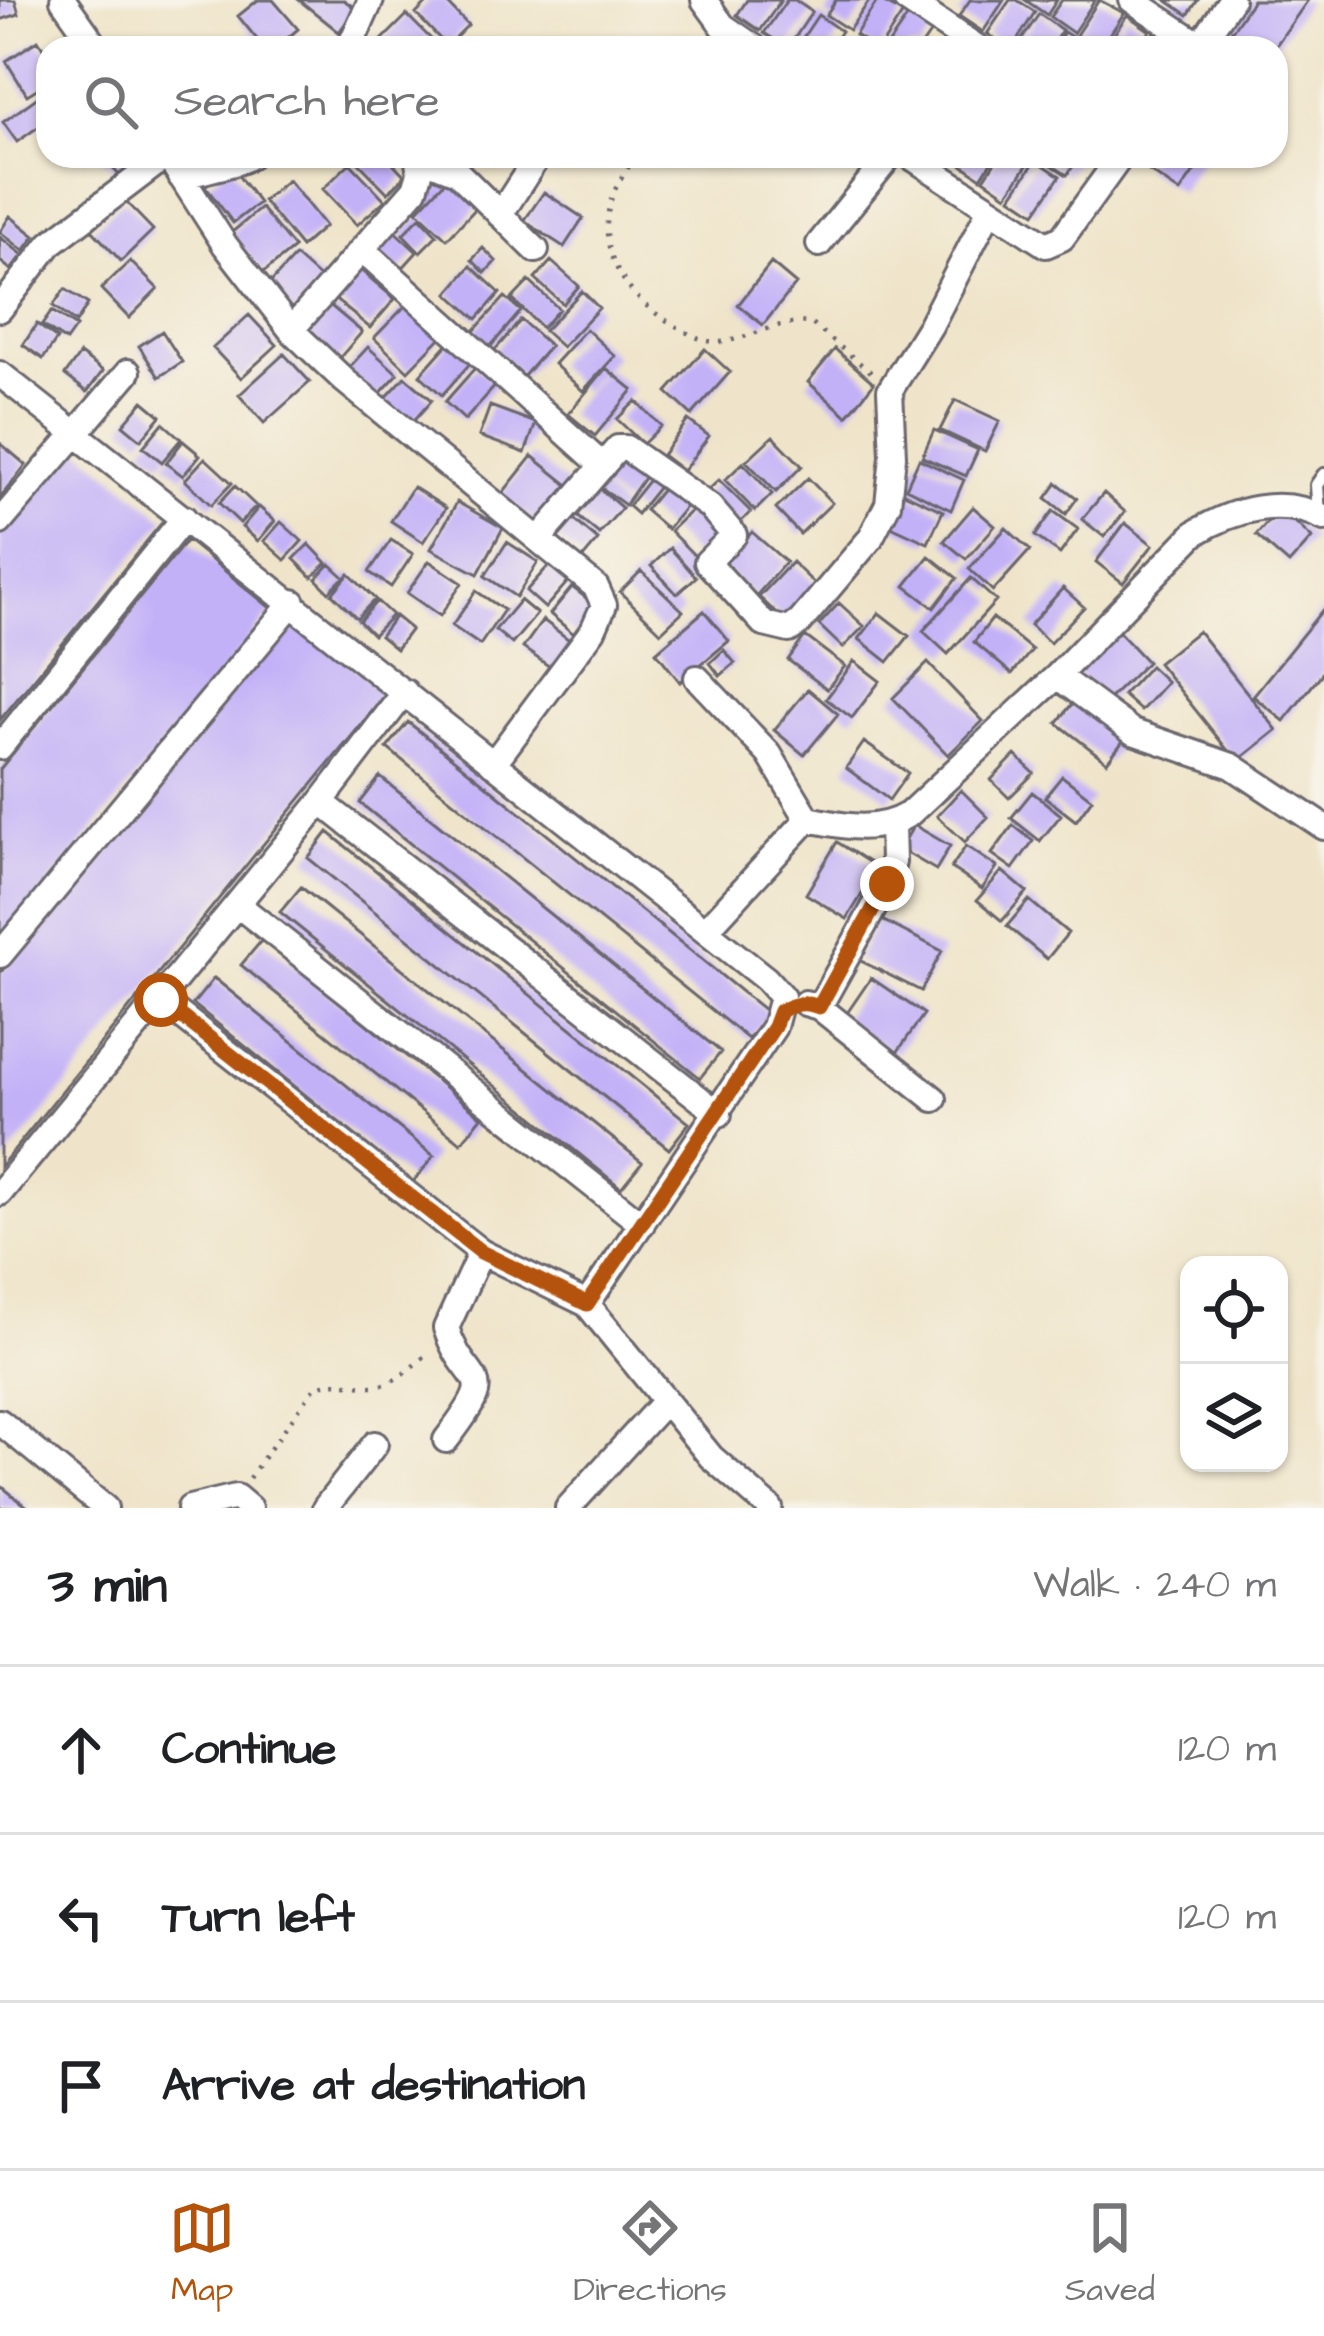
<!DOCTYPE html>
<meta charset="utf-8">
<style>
:root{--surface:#fff;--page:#f2f2f2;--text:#202124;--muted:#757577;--line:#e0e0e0;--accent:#b45309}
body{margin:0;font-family:"Architects Daughter",sans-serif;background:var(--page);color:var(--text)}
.controls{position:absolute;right:36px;bottom:36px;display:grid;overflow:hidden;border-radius:24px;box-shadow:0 3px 9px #0004}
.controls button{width:108px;height:108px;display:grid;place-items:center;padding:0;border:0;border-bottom:3px solid var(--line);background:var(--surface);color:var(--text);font:60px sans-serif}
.stop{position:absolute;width:36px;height:36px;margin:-27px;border:9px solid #b45309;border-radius:50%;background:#fff}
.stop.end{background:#b45309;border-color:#fff;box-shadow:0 3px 12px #0008}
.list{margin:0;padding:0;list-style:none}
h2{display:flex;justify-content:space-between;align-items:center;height:156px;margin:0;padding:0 48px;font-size:51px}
h2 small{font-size:39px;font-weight:400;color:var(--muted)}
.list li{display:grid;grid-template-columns:78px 1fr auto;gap:36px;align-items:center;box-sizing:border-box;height:168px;padding:0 48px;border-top:3px solid var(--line)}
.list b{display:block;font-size:45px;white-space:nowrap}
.list em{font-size:39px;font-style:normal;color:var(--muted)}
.icon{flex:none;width:66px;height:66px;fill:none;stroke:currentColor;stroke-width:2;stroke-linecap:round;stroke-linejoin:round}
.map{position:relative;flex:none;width:1324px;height:1508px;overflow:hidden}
.search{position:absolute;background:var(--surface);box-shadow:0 3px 9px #0004;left:36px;right:36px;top:36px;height:132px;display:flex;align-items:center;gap:30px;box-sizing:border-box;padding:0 42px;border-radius:36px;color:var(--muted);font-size:45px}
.sheet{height:660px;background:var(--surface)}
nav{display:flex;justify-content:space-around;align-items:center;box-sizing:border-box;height:168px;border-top:3px solid var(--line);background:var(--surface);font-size:33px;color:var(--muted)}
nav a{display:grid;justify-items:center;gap:6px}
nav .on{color:var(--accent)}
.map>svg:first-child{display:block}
.building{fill:#c3b1f8}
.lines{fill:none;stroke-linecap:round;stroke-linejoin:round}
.service-casing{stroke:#6a666d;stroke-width:18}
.minor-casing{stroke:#6a666d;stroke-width:30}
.path{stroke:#6a666d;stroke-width:4.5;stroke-dasharray:3 9;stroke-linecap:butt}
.service{stroke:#fff;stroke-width:12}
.minor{stroke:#fff;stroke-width:24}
.route{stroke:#b45309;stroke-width:15}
</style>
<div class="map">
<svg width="1324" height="1508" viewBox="0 0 1324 1508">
<rect width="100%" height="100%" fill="#f7f3e8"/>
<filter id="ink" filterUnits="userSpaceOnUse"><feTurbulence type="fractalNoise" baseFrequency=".00833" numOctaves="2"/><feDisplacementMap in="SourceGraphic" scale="24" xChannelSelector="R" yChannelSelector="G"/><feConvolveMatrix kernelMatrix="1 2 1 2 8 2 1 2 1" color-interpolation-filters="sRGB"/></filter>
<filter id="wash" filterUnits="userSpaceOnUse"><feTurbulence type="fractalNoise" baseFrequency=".004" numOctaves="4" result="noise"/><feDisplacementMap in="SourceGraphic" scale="48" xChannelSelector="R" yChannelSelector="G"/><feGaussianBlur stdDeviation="2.7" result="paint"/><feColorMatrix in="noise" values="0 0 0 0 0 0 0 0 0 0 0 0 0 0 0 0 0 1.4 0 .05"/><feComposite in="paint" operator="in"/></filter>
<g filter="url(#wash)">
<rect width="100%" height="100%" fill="#efe4c9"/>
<g id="blocks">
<!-- building -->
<path class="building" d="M0,0H15L19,14L0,20Z
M258,0H273L298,29L276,48H264L238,16Z
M299,0H344L356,9L339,32Z
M430,0H444L468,25L447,46L416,14Z
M747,0H781L760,31L737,15Z
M787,0H795L812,12L788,48L764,33Z
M836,0H870L849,30L826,15Z
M878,0L903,13L880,48H875L855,35Z
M970,0H1004L983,32L959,16Z
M1010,0H1017L1035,12L1012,48L987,34Z
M1025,0H1057L1047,15Z
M1062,0H1095L1073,33L1050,17Z
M1099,0L1124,13L1101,48H1096L1076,35Z
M1166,0H1198L1188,15Z
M1253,0H1308L1274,48H1235L1225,41Z
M1039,14L1062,30L1050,48H1016Z
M407,15L440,48H374Z
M818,15L841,31L830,48H796Z
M1127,15L1150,31L1139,48H1105Z
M908,16L931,32L920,48H886Z
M1064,32L1089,48H1054Z
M1154,33L1176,48H1144Z
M38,40L48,56V82L27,95L6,61Z
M42,94L48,103V120L17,142L3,122Z
M101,156H137L141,160L122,178Z
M352,156H386L405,176L388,193Z
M961,156H995L981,178L958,162Z
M999,156L1032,158L1007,195L984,179Z
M1047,156H1080L1067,175L1044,160Z
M1151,156H1205L1180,192L1143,167Z
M1036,160L1060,176L1035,213L1011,197Z
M350,163L385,200L357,225L323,189Z
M231,166L259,203L233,223L205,186Z
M449,177L479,205L447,239L417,211Z
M288,180L325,226L301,247L263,201Z
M544,192L583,218L564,247L524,221Z
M124,200L153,230L121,261L92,230Z
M261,208L294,248L263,273L231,233Z
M10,216L35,236L24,251L0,232Z
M420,217L437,235L420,252L403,234Z
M391,228L417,252L397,274L371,249Z
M0,237L23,255L11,270L0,261Z
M483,248L496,261L485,273L472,260Z
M295,256L323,281L292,316L263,291Z
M130,261L158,289L129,318L101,289Z
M551,261L579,286L563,304L535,279Z
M771,263L796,284L763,325L738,305Z
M471,266L500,293L477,319L448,293Z
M357,267L395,299L370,328L332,297Z
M529,281L559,309L542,328L512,299Z
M65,289L88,304L76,323L53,306Z
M582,291L599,308L562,347L544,331Z
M505,297L521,311L490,347L473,332Z
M412,299L445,333L408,371L374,338Z
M325,301L362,332L337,361L300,330Z
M52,311L76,327L66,341L42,325Z
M249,315L277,345L241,378L213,348Z
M521,320L550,346L523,377L494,351Z
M37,324L57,339L43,359L23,345Z
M586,329L615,356L583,391L554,364Z
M162,331L182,362L159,377L139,346Z
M452,339L474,359L442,395L420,375Z
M368,347L398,374L373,401L344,373Z
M705,349L730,372L692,415L667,392Z
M835,349L874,383L847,416L808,382Z
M80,354L103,371L87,392L65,375Z
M284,354L310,382L264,423L239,395Z
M476,367L496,385L465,420L445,402Z
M606,368L633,390L595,436L568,414Z
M405,377L432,400L409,426L382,402Z
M955,400L1000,421L985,451L940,430Z
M143,401L161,416L141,440L123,425Z
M636,401L661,426L643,444L617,419Z
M490,406L536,423L525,453L479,436Z
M688,420L709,436L683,471L662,455Z
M163,423L181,439L162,462L143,447Z
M934,430L978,450L966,476L922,457Z
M773,436L802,466L776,492L746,461Z
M183,441L200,455L183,476L166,463Z
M71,442L165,519L0,720V529Z
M0,443L26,465L0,498Z
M623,453L648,472L625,505L599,486Z
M532,456L573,489L541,527L501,495Z
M205,458L232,483L211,505L185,480Z
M919,459L964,480L951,510L906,488Z
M743,463L772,494L755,511L725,480Z
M652,476L662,483L637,514L628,506Z
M808,478L832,503L800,534L776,509Z
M719,480L751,512L734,528L703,495Z
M669,481L691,500L667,529L645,510Z
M1057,483L1077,498L1066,514L1046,498Z
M235,486L256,506L240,523L219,503Z
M413,487L446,508L423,542L391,521Z
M598,487L622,508L599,534L575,514Z
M904,493L943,511L928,543L889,525Z
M1104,493L1125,512L1104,537L1082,519Z
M457,502L503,528L478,574L431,549Z
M700,502L726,530L697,558L670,531Z
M259,507L275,521L258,541L242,527Z
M973,507L995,526L966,559L944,541Z
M1280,508L1312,538L1289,564L1256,535Z
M1053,511L1078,529L1060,554L1035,536Z
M571,517L598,540L582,559L555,536Z
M281,522L302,541L285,560L264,541Z
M1125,523L1153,545L1123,583L1096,562Z
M1006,528L1030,550L993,591L969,569Z
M752,532L786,562L755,597L721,567Z
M187,540L273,610L0,944V769Z
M391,540L413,554L391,587L369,572Z
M507,542L538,562L516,597L485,576Z
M309,544L327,563L312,577L294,559Z
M670,548L696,577L677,594L651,566Z
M929,556L957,578L934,608L905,586Z
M429,561L462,583L440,616L407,593Z
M552,562L571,578L545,608L526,591Z
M792,562L819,588L787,623L759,597Z
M330,564L344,577L329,592L316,579Z
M641,571L683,611L661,632L620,592Z
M349,574L375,599L357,618L332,594Z
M971,578L996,601L948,654L923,631Z
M572,587L599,608L576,636L550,614Z
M1063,588L1084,607L1050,643L1030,625Z
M476,591L504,610L480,645L452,626Z
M520,600L537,614L512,644L495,630Z
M377,601L392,615L373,635L359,621Z
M839,603L864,626L843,648L819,625Z
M1324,608V671L1284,721L1253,696Z
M704,611L729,641L680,682L656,652Z
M879,613L909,636L888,662L859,639Z
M292,616L386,694L0,1167V973Z
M395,616L411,629L396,649L380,636Z
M993,618L1032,650L1012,674L974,642Z
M543,620L576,645L557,672L523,648Z
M1118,631L1147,662L1105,703L1075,672Z
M1198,631L1277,730L1237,762L1158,663Z
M805,636L845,666L827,689L788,660Z
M724,650L735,663L720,676L710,663Z
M854,661L880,681L852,718L826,699Z
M928,663L983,721L948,755L893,698Z
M1150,666L1167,682L1141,711L1123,695Z
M808,689L838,714L804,755L774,730Z
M1075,700L1124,740L1107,762L1057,723Z
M408,722L769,1014L748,1039L387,748Z
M864,742L908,773L889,800L846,768Z
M1015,755L1034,773L1009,798L991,780Z
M1062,776L1092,799L1076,821L1045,797Z
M380,777L721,1052L700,1078L360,803Z
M961,790L988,817L965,842L937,816Z
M1032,792L1061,815L1040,841L1011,818Z
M914,825L950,846L936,870L900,849Z
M1013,825L1033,841L1013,869L992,854Z
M328,832L689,1123L669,1149L308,858Z
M837,842L878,868L847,919L806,894Z
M966,846L997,867L982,889L951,868Z
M1002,871L1027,892L1002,921L977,900Z
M301,887L642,1162L621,1188L280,912Z
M1029,900L1068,933L1047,959L1007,926Z
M878,918L942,951L921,991L857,959Z
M262,940L482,1117L461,1143L241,965Z
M214,978L434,1156L413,1182L193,1004Z
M871,978L924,1014L896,1054L843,1019Z
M0,1485L11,1494L29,1508H0Z"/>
</g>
</g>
<g filter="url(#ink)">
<use href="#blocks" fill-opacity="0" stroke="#6a666d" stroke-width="3"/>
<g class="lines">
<defs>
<path id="service" d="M1319,516L1317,485L1324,475"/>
<path id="minor" d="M63,0L97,48
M704,0L723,26L755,48
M906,0L978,48
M1132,0L1200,45
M349,48L371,0
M1198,48L1231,0
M168,156L225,245L291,330L345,381L596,587L604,605L593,630L493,764
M417,156L457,172L536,250
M910,156L1046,245L1062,238L1121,156
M181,177C198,171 240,164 250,156
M500,215L538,156
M819,244L890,156
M363,250L603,466
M0,309L50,244L166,156
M291,330L415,189L420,173L417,156
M0,374L766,979L782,997L774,1027L587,1304
M0,522L128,372
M539,539L618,448H626L710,507L734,535L707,562L764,624L789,630L800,622L870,539L888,504L893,456L890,390L930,326L989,211
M1057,676L1133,732L1232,766L1324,827
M697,678L769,754L808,819
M0,747L184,518
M321,802L719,1114
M238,905L642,1224
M705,931L808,819C843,826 876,834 909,814L1057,676L1195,533C1234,509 1282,496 1324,518
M0,955L293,602
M161,1000L481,1252L587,1304L711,1457L770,1508
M805,1003L819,1007L934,1099
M819,1007L887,884L893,862L892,825
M0,1193L321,802L405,692
M0,1422L105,1508
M446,1440C503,1366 467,1392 446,1328L481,1252
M190,1508L236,1497L249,1508
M325,1508L375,1444
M568,1508L665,1401"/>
</defs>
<!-- service casing -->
<use href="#service" class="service-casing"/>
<!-- minor casing -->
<use href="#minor" class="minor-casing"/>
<!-- path -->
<path class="path" d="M635,156C628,169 617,183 612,197C594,249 625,296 669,322C685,331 700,343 720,342C752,339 777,319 811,323L872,373
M249,1478L315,1387C339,1377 362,1391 385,1384C400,1379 414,1364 427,1355"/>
<!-- service -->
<use href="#service" class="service"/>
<!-- minor -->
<use href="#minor" class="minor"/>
</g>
</g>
<g class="lines" filter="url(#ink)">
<!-- route -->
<path class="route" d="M161,1000L481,1252L587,1304L774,1027L780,1011C794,1004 804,1001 819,1007L887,884"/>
</g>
</svg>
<div class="controls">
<button><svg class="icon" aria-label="locate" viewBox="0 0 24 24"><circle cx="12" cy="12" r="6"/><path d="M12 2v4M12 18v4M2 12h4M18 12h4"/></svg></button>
<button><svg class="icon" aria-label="layers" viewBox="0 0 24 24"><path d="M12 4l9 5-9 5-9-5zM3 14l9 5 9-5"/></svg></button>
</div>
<div class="stop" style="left:161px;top:1000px"></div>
<div class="stop end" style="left:887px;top:884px"></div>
<div class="search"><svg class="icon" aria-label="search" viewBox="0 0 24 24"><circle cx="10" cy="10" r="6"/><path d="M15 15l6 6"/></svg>Search here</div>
</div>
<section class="sheet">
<h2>3 min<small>Walk · 240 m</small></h2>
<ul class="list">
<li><svg class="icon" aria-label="ahead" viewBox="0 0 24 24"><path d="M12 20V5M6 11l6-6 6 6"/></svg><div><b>Continue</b></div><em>120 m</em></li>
<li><svg class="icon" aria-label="left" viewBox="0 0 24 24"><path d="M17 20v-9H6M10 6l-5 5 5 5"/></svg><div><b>Turn left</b></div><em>120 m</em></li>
<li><svg class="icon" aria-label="arrive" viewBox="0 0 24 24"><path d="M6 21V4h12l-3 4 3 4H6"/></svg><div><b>Arrive at destination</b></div></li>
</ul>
</section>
<nav>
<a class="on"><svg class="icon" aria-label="map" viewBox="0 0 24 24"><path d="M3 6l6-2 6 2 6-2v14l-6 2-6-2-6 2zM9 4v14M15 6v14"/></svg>Map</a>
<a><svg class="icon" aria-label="directions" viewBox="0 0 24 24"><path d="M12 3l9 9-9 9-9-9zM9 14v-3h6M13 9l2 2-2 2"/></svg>Directions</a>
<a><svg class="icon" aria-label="saved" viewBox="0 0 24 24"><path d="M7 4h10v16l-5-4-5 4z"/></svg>Saved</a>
</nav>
